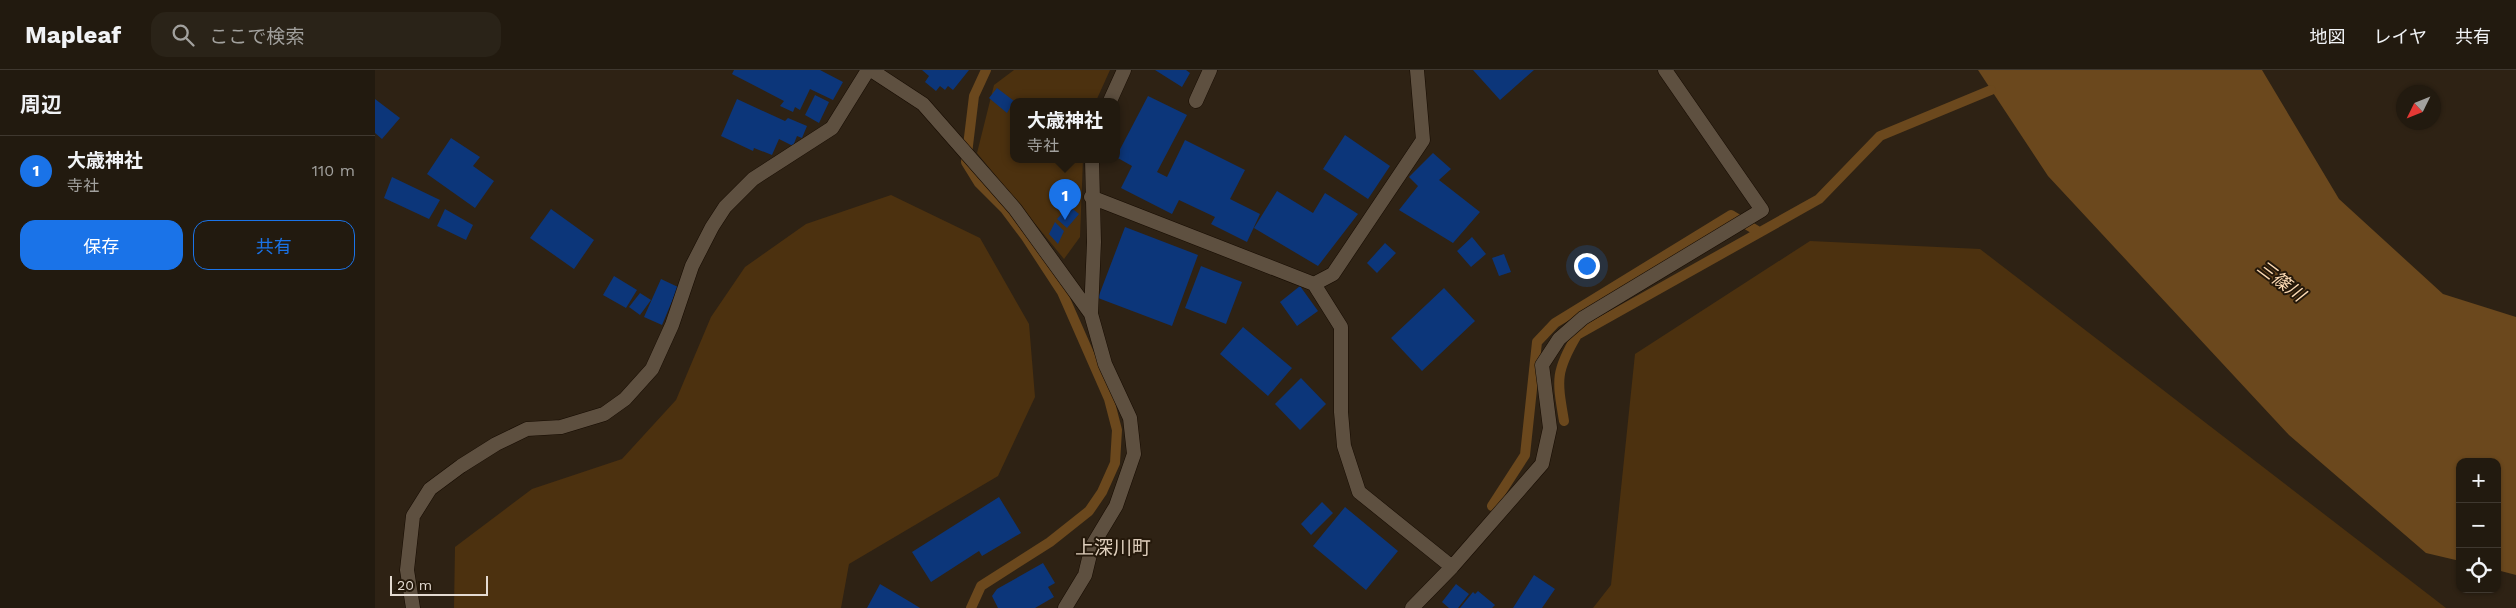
<!DOCTYPE html>
<html lang="ja">
<meta charset="utf-8">
<style>
:root{--surface:#221a0f;--page:#2a2318;--text:#f1f3f6;--muted:#a2a19e;--line:#3f382f;--accent:#1a73e8}
body{margin:0;font-family:"Work Sans","Noto Sans JP",sans-serif;background:var(--page);color:var(--text)}
.controls{position:absolute;right:15px;bottom:15px;display:grid;overflow:hidden;border-radius:10px;box-shadow:0 1px 4px #0004}
.controls button{width:45px;height:45px;display:grid;place-items:center;padding:0;border:0;border-bottom:1px solid var(--line);background:var(--surface);color:var(--text);font:25px sans-serif}
.compass{position:absolute;left:2021px;top:15px;width:45px;height:45px;border-radius:50%;background:var(--surface);box-shadow:0 1px 4px #0004;rotate:227deg}
.scale{position:absolute;left:15px;bottom:12px;width:98px;box-sizing:border-box;padding-left:5px;border:2px solid #e4dbd2;border-top:0;font-size:14px;line-height:18px;white-space:nowrap;color:#e4dbd2;-webkit-text-stroke:4px #24180a;paint-order:stroke}
.you{position:absolute;left:1211px;top:195px;width:18px;height:18px;margin:-12px;border:4px solid #fff;border-radius:50%;background:#1a73e8;box-shadow:0 0 0 8px #1a73e833}
.badge{display:grid;place-items:center;width:32px;height:32px;border-radius:50%;background:var(--accent);color:#fff;font-size:16px;font-weight:700}
.pin{position:absolute;translate:-50% -41px;filter:drop-shadow(0 1px 2px #0008)}
.pin::after{content:'';position:absolute;top:26px;width:18px;height:15px;background:inherit;clip-path:polygon(0 0,100% 0,50% 100%)}
.popup{position:absolute;left:635px;top:28px;width:110px;height:65px;box-sizing:border-box;display:grid;place-content:center;border-radius:10px;background:var(--surface);filter:drop-shadow(0 1px 4px #0005);font-size:16px;white-space:nowrap;color:var(--muted)}
.popup b{font-size:19px;color:var(--text)}
.popup::after{content:'';position:absolute;left:50%;top:100%;margin-left:-10px;border:10px solid transparent;border-top-color:var(--surface)}
.list{margin:0;padding:0;list-style:none}
h2{display:flex;justify-content:space-between;align-items:center;height:65px;margin:0;padding:0 20px;font-size:21px}
h2 small{font-size:16px;font-weight:400;color:var(--muted)}
.list li{display:grid;grid-template-columns:32px 1fr auto;gap:15px;align-items:center;box-sizing:border-box;height:70px;padding:0 20px;border-top:1px solid var(--line)}
.list b{display:block;font-size:19px;white-space:nowrap}
.list p{margin:0;font-size:16px;white-space:nowrap;color:var(--muted)}
.list em{font-size:16px;font-style:normal;color:var(--muted)}
.actions{display:flex;gap:10px;padding:15px 20px}
.actions a{flex:1;padding:11px 0;border:1px solid var(--accent);border-radius:15px;text-align:center;font-size:18px;color:var(--accent)}
.actions .main{background:var(--accent);color:#fff}
.icon{flex:none;width:28px;height:28px;fill:none;stroke:currentColor;stroke-width:2;stroke-linecap:round;stroke-linejoin:round}
.map{position:relative;flex:none;width:2141px;height:538px;overflow:hidden}
header{display:flex;align-items:center;gap:30px;box-sizing:border-box;height:70px;padding:0 25px;background:var(--surface);border-bottom:1px solid var(--line)}
header strong{font-size:24px}
nav{display:flex;gap:28px;margin-inline-start:auto;font-size:18px}
.search{width:350px;height:45px;background:var(--page);display:flex;align-items:center;gap:12px;box-sizing:border-box;padding:0 18px;border-radius:15px;color:var(--muted);font-size:19px}
main{display:flex}
aside{flex:1;background:var(--surface)}
.map>svg:first-child{display:block}
.green{fill:#4c310f}
.water{fill:#6b481d}
.lines{fill:none;stroke-linecap:round;stroke-linejoin:round}
.stream{stroke:#6b481d;stroke-width:10}
.building{fill:#0c367a}
.minor-casing{stroke:#160b01;stroke-width:15}
.minor{stroke:#5e5040;stroke-width:14}
.labels{text-anchor:middle;stroke-width:4;stroke-linejoin:round;paint-order:stroke}
.water-label{font-size:18px;font-style:italic;fill:#fcdab4;stroke:#24180a}
.quarter-label{font-size:19px;fill:#decebc;stroke:#24180a}
</style>
<header>
<strong>Mapleaf</strong>
<div class="search"><svg class="icon" aria-label="search" viewBox="0 0 24 24"><circle cx="10" cy="10" r="6"/><path d="M15 15l6 6"/></svg>ここで検索</div>
<nav><a>地図</a><a>レイヤ</a><a>共有</a></nav>
</header>
<main>
<aside>
<h2>周辺<small></small></h2>
<ul class="list">
<li><span class="badge">1</span><div><b>大歳神社</b><p>寺社</p></div><em>110 m</em></li>
</ul>
<div class="actions"><a class="main">保存</a><a>共有</a></div>
</aside>
<div class="map">
<svg width="2141" height="538" viewBox="0 0 2141 538">
<rect width="100%" height="100%" fill="#2e2214"/>
<!-- green -->
<path class="green" d="M639,0H735L721,31H639V89H708L705,167L689,189L602,83L619,15Z
M516,125L605,168L654,254L660,327L623,406L474,494L466,538H79L80,477L157,419L247,389L301,330L336,247L370,197L431,154Z
M1435,171L1605,179L2071,538H1218L1236,515L1260,284Z"/>
<!-- water -->
<path class="water" d="M1603,0H1887L1964,129L2068,224L2141,247V505L2122,500V392H2085V491L2051,483L1914,365L1673,106Z"/>
<g class="lines">
<!-- stream -->
<path class="stream" d="M1189,351C1182,310 1180,302 1202,265L1444,129L1505,66L1616,20
M1117,436L1150,385L1162,272L1180,253L1356,145L1384,162
M596,538L606,516L675,472L714,441L727,422L740,393L742,360L734,329L687,222L651,167L630,139L604,113L591,92L599,26L611,0"/>
</g>
<!-- building -->
<path class="building" d="M359,0H445L468,12L458,30L435,19L425,40L420,37L418,42L405,36L409,31L357,4Z
M547,0H594L578,20L573,16L570,20L565,16L561,21L550,12L554,6Z
M780,0H811L815,3L807,17Z
M1098,0H1159L1125,30Z
M622,18L639,31L632,43L614,28Z
M440,25L454,32L444,53L430,45Z
M773,26L812,45L782,102L792,107L810,70L870,100L855,129L885,144L872,172L836,154L840,147L804,130L797,144L746,118L757,96L741,87Z
M0,29L25,48L7,69L0,63Z
M362,29L410,51L413,48L432,56L427,68L422,66L418,76L404,69L397,85L379,78L378,81L346,66Z
M970,65L1015,96L993,129L948,99Z
M76,68L105,87L98,96L119,111L100,138L52,104Z
M1058,83L1076,99L1064,110L1105,142L1078,173L1024,140L1043,116L1034,107Z
M17,107L65,130L54,149L9,128Z
M902,121L938,143L950,123L983,144L943,196L879,158Z
M694,136L704,144L692,158L682,149Z
M70,139L98,155L91,170L62,156Z
M176,139L219,170L199,199L155,168Z
M680,152L689,161L683,174L674,164Z
M750,157L823,185L797,256L723,228Z
M1097,167L1111,184L1096,197L1082,181Z
M1010,173L1021,183L1002,203L992,193Z
M1129,184L1136,202L1124,206L1117,188Z
M826,196L867,212L851,254L810,238Z
M239,206L262,220L251,238L228,225Z
M286,209L303,217L287,255L269,247Z
M925,216L943,241L922,256L905,232Z
M1069,218L1100,251L1047,301L1016,268Z
M265,223L276,230L265,245L254,237Z
M868,257L917,298L893,326L845,284Z
M926,308L951,334L925,360L900,334Z
M624,427L646,463L607,486L604,481L556,512L537,482Z
M947,432L958,443L936,465L926,454Z
M970,437L1023,481L991,520L938,476Z
M668,493L680,513L673,517L679,527L660,538H623L617,526L622,519Z
M1159,505L1180,519L1167,538H1138Z
M505,514L537,533L545,538H492Z
M1081,514L1094,524L1083,538H1074L1067,532Z
M1103,521L1120,535L1117,538H1085L1098,522L1100,524Z"/>
<g class="lines">
<defs>
<path id="minor" d="M496,0L548,34L640,139L716,244
M735,31L749,0
M821,31L835,0
M716,127L939,214L958,204L1048,70L1042,0
M939,214L966,257V342L969,376L984,422L1077,497
M38,538L32,500L38,446L55,419L86,396L121,374L152,359L186,357L229,344L250,329L277,299L297,255L317,196L337,157L350,137L378,109L457,58L493,0
M690,538L710,505L717,476L741,436L759,384L755,348L730,294L716,244L719,172L717,89
M1037,538L1077,497L1167,394L1175,358L1167,295L1184,269L1208,248L1387,140L1290,0"/>
</defs>
<!-- minor casing -->
<use href="#minor" class="minor-casing"/>
<!-- minor -->
<use href="#minor" class="minor"/>
</g>
<g class="labels">
<!-- water labels -->
<g class="water-label">
<text transform="translate(1906 211) rotate(37)" y="6">三篠川</text>
</g>
<!-- quarter labels -->
<g class="quarter-label">
<text x="738" y="484">上深川町</text>
</g>
</g>
</svg>
<div class="controls">
<button>+</button>
<button>−</button>
<button><svg class="icon" aria-label="locate" viewBox="0 0 24 24"><circle cx="12" cy="12" r="6"/><path d="M12 2v4M12 18v4M2 12h4M18 12h4"/></svg></button>
</div>
<svg class="compass" viewBox="-18 -18 36 36"><path d="M0-13l5 13h-10z" fill="#e53935"/><path d="M0 13l5-13h-10z" fill="#a2a19e"/></svg>
<div class="scale">20 m</div>
<div class="you"></div>
<div class="pin badge" style="left:690px;top:150px">1</div>
<div class="popup"><b>大歳神社</b>寺社</div>
</div>
</main>
